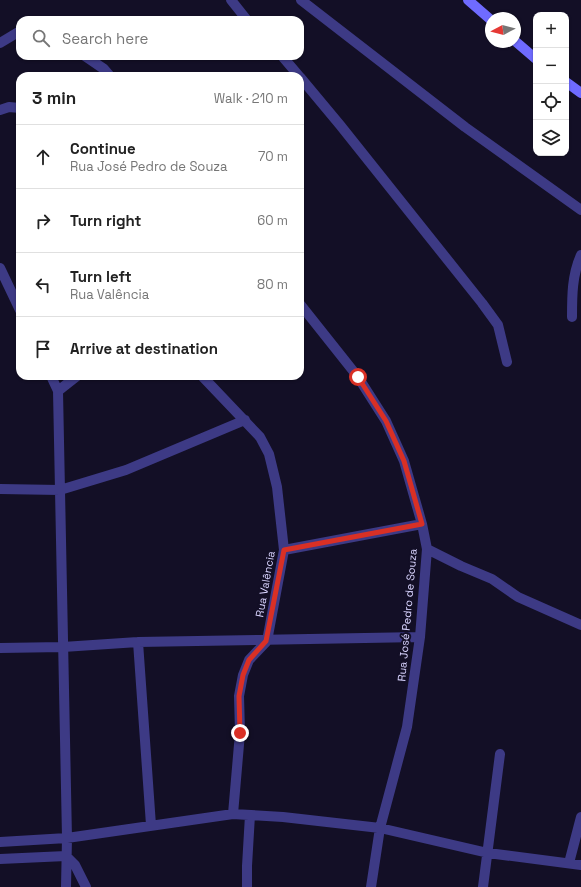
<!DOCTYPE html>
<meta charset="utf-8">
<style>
:root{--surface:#fff;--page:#f2f2f2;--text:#222;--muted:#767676;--line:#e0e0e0}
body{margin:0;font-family:"Space Grotesk",sans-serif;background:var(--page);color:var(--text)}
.controls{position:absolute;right:12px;top:12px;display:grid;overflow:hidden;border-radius:8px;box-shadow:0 1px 3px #0004}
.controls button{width:36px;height:36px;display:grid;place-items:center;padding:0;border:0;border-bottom:1px solid var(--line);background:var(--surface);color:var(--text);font:20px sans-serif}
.compass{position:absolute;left:485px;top:12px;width:36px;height:36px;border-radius:50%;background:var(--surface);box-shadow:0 1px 3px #0004;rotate:263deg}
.stop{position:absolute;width:12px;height:12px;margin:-9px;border:3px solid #d93025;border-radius:50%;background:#fff}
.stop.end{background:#d93025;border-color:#fff;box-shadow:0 1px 4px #0008}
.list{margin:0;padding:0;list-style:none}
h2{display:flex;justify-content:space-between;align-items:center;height:52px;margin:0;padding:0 16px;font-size:17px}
h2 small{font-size:13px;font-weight:400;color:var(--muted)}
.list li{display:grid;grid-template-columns:26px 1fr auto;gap:12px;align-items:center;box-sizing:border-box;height:64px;padding:0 16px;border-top:1px solid var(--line)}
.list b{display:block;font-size:15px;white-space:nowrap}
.list p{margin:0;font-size:13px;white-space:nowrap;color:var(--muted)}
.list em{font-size:13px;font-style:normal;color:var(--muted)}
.icon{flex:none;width:22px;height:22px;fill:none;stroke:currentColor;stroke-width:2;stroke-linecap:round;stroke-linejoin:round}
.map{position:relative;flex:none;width:581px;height:887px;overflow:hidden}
.search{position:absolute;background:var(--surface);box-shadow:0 1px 3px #0004;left:16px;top:16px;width:288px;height:44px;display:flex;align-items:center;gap:10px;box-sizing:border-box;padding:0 14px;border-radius:12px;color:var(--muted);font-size:15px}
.panel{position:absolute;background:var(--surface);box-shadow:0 1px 3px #0004;left:16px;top:72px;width:288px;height:308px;border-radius:12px}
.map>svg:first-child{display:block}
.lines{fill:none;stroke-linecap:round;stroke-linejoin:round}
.street{stroke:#3d3a85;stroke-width:10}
.secondary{stroke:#6f6bff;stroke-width:10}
.route{stroke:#d93025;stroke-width:5}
.labels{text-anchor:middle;stroke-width:4;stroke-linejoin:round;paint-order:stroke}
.street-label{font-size:11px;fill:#d9d4ff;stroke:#130f26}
</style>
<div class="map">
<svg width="581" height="887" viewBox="0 0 581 887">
<rect width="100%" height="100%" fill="#130f26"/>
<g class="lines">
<!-- street -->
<path class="street" d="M231,0L247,20
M301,0L465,127L581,210
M0,43L20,31
M85,56L104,69L110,76
M282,56L299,76
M300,77L340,125L482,303L498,325L507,362
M0,110L9,107L20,108
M0,268L20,310
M300,304L358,377L386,421L404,461L422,524L427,549L420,637L407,727L380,828L371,887
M572,317C572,296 572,275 581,255
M51,376L58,391L67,838L66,887
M202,376L260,437L269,454L277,487L284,550L267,641L249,660L243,675L239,696L240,733L233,814
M58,391L77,376
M0,489L60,490L126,470L245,420
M427,549L461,566L492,579L518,597L581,625
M284,550L422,524
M138,642L151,825
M0,648L63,647L138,642L420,637
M0,842L67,838L233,814L283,817L380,828L488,853L581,865
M0,859L66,856L75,865L86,887
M569,863L581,817
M247,887V866L250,815
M483,887L500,754"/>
<!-- secondary -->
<path class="secondary" d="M468,0L491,20
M515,41L536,59
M566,82L581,93"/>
</g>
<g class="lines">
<!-- route -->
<path class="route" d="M240,733L239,696L243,675L249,660L266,641L284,550L422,524L404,461L386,421L358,377"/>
</g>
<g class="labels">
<!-- street labels -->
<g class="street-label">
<text transform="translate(265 584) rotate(-80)" y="4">Rua Valência</text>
<text transform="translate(407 615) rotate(-85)" y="4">Rua José Pedro de Souza</text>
</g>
</g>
</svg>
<div class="controls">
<button>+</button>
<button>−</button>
<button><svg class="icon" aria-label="locate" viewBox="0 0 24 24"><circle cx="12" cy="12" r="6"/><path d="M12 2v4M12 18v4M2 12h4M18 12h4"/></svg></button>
<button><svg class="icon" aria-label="layers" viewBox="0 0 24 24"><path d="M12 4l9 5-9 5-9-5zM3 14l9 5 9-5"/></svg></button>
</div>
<svg class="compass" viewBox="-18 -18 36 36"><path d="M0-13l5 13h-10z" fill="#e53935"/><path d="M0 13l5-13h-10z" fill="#767676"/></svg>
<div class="stop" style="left:358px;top:377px"></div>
<div class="stop end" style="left:240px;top:733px"></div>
<div class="search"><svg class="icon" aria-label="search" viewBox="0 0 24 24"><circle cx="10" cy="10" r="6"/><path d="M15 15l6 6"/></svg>Search here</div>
<section class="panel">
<h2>3 min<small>Walk · 210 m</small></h2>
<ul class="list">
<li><svg class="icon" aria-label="ahead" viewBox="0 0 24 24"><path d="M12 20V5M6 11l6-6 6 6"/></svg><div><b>Continue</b><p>Rua José Pedro de Souza</p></div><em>70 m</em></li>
<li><svg class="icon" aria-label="right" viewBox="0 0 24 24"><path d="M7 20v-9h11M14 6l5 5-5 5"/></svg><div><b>Turn right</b></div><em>60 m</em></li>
<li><svg class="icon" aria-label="left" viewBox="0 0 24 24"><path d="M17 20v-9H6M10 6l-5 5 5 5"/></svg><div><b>Turn left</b><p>Rua Valência</p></div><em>80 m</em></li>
<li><svg class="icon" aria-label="arrive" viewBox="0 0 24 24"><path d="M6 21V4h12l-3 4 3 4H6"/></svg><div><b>Arrive at destination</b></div></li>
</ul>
</section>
</div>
